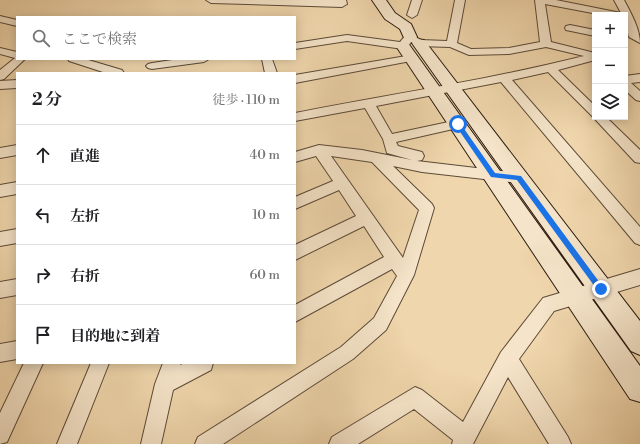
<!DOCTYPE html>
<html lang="ja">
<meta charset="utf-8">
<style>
:root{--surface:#fff;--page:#f2f2f2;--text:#202124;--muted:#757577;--line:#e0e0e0}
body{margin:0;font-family:"Libre Bodoni","Noto Serif JP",serif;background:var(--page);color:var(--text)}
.controls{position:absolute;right:12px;top:12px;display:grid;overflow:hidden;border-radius:0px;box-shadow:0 2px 10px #0003}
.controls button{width:36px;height:36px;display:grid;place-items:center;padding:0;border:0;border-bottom:1px solid var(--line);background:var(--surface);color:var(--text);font:20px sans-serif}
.stop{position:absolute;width:12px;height:12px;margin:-9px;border:3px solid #1a73e8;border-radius:50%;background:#fff}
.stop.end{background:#1a73e8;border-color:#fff;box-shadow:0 1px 4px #0008}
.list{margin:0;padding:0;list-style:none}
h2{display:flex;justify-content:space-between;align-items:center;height:52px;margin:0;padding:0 16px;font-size:17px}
h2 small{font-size:13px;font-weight:400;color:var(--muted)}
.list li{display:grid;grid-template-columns:26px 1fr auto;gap:12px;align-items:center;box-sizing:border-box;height:60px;padding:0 16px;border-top:1px solid var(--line)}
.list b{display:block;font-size:15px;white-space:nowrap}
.list em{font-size:13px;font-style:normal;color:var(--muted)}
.icon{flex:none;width:22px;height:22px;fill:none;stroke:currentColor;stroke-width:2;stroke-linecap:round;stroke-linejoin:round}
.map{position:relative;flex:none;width:640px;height:444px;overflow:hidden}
.search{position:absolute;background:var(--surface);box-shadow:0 2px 10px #0003;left:16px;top:16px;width:280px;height:44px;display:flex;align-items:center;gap:10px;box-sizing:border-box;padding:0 14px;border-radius:0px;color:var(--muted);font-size:15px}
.panel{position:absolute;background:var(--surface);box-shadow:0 2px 10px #0003;left:16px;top:72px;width:280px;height:292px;border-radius:0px}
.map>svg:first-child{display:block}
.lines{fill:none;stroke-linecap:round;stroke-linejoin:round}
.street-casing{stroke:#5c4a38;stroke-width:2}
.secondary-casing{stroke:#2a1b11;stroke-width:2}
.street{fill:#f5e4c9;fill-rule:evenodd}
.secondary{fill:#f5e4c9;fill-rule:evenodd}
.route{fill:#1a73e8}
</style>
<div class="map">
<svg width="640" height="444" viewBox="0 0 640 444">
<rect width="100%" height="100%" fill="#f0d6ac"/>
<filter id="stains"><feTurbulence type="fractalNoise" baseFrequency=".005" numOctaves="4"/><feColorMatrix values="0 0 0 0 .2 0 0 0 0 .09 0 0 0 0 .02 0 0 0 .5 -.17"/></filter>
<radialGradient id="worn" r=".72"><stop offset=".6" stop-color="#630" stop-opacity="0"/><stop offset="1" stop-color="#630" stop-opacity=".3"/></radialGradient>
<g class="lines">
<defs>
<path id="street" d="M206,0H346L347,4L342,7L211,3Z
M412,0H422L417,15L412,18L407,15Z
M455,0H465L457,43L471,49L509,48L540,42L535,0H556L621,13L614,0H624C631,13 640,29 640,43L629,37L625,24V15H603L545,4L551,42L595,53V60L558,70L595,106V117H606L640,150V163L635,162L593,117L548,72L512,80L640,227V245L635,243L501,82L376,106L392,134L458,120L462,121L464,124L462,127L396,142L398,146L422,152L424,156L422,160L417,161L518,173L523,174L525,178L523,182L518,183L422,172L393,166L432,204L434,208L414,275L386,330L353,359L223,444H195L198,437L341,347L374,318L397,276L392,269L295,322V305L384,257L364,226L295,260V245L356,216L339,190L295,209V197L333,181L316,156L295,162V152L319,145L362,150L412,160L387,153L383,139L365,108L295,121V113C391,94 488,80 584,56L546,47L509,54L469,55L450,47L419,46L411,42L407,48L403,49L347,41L295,49V43L347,35L400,42L406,35L410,34L421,40L447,41ZM331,156L372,162L419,210L403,258Z
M0,16L17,20V26L0,22Z
M570,25L595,30V36L566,30L565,28L566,26Z
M0,48L17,52V59H25L4,79L0,80V70L15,58L0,54Z
M412,55L417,58L416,60L295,83V75Z
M68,59H85L122,70L124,73H106L69,61Z
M179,59H209L204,62L152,69L148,68L146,66L148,64L152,63Z
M262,59H272L277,73H265Z
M640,74V82L631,83L640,91V101L636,100L625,90V76Z
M17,80V88L0,89V81Z
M17,145V155L0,158V148Z
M17,182V194L0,197V185Z
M17,229V243L0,246V232Z
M640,269V285L554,311L519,359L568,437L571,444H549L508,377L473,444H452L453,440L414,409L358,444H329L332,437L415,387L422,390L463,422L501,352L543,298Z
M17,279V295L0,298V282Z
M17,341V359L0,362V344Z
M24,363H43L7,442L0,444V413Z
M91,363H109L77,444H57Z
M163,363H181L180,365L185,363H213L211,370L173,390L161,444H141L155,384Z"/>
<path id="secondary" d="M372,0H386L395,13L411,24L417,37L416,39L424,40L640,321V355L631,351L414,46L412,43L413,41L405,40L400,29L385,19Z
M403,42L408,43L640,366V402L630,399L396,46L398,43Z"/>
</defs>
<!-- street casing -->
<use href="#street" class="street-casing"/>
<!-- secondary casing -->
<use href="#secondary" class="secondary-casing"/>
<!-- street -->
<use href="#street" class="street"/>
<!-- secondary -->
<use href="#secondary" class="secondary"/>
</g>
<!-- route -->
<path class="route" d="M456,123H460L495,173L521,176L603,287V291H598L517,180L491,177L456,126Z"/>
<rect width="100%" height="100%" filter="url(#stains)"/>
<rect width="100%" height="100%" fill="url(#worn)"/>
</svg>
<div class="controls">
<button>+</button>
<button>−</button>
<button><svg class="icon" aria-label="layers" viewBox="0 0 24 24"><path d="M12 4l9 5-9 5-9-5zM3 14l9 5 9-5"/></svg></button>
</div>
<div class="stop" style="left:458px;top:124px"></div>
<div class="stop end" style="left:601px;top:289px"></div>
<div class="search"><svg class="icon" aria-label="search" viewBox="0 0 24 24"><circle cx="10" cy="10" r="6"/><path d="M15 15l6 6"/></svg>ここで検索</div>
<section class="panel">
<h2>2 分<small>徒歩 · 110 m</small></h2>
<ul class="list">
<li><svg class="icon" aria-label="ahead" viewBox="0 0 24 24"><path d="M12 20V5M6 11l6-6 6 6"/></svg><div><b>直進</b></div><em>40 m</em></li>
<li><svg class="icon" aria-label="left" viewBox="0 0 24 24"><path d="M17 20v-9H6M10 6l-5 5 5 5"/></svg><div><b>左折</b></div><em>10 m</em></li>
<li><svg class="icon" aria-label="right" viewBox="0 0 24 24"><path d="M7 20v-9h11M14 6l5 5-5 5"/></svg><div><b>右折</b></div><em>60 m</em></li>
<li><svg class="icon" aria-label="arrive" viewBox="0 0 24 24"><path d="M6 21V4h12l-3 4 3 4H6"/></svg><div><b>目的地に到着</b></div></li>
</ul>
</section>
</div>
